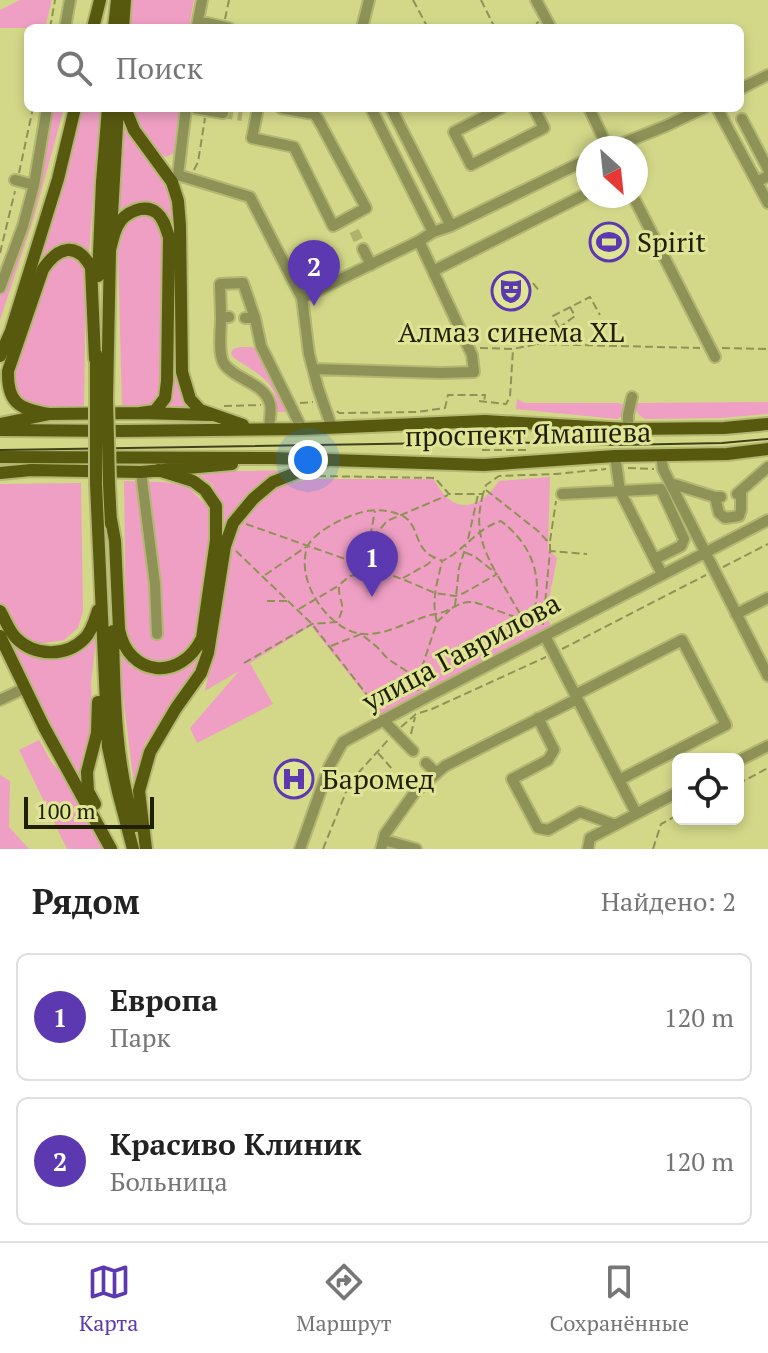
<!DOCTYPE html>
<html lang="ru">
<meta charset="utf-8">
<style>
:root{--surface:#fff;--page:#f6f6f6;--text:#222;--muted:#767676;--line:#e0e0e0;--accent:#5d39b1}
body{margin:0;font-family:"PT Serif",serif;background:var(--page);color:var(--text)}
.controls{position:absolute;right:24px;bottom:24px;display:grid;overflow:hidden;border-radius:12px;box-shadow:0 4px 12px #0003}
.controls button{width:72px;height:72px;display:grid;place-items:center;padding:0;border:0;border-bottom:2px solid var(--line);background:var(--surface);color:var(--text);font:40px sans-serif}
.compass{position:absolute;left:576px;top:136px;width:72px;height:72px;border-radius:50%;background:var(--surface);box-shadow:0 4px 12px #0003;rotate:153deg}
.scale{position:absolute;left:24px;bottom:20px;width:130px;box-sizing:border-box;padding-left:8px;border:4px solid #1f2001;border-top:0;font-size:22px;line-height:28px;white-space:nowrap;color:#1f2001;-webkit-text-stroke:6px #e0e596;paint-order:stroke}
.you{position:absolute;left:308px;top:460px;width:28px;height:28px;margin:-20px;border:6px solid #fff;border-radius:50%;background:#1a73e8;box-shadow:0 0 0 12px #1a73e833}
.badge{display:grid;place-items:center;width:52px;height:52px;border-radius:50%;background:var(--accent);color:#fff;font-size:26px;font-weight:700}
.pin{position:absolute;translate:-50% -66px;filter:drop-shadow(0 2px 4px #0008)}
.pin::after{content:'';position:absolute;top:42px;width:28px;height:24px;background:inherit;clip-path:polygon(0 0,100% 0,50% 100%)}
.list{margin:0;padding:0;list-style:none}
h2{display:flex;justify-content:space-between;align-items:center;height:104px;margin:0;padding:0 32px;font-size:34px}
h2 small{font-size:26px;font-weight:400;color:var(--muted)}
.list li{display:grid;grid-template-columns:52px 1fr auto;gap:24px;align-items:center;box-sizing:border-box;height:128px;margin:0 16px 16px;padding:0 16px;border:2px solid var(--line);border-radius:12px}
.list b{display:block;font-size:30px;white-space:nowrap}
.list p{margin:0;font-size:26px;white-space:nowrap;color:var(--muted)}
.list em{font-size:26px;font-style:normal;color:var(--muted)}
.icon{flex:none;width:44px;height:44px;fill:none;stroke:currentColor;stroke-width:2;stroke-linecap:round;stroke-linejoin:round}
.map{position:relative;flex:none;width:768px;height:849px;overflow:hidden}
.search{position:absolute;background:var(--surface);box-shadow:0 4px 12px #0003;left:24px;right:24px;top:24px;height:88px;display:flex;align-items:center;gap:20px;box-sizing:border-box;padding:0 28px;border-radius:12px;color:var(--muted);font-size:30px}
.sheet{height:392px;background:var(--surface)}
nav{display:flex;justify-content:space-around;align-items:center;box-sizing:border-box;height:112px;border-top:2px solid var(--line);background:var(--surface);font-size:22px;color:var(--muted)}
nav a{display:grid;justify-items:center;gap:4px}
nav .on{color:var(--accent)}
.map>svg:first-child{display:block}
.green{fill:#ef9fc3}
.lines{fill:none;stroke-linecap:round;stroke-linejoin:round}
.minor-tunnel{stroke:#afb36e;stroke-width:10;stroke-dasharray:10 5;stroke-linecap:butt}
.minor-casing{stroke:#b3b771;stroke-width:14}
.major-casing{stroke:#b3b771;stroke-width:16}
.path{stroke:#8e9255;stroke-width:2;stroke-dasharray:8 4;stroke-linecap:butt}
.minor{stroke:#8e9257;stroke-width:10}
.major{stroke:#57590f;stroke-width:12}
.tram{stroke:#41421a;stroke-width:2}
.major-bridge-casing{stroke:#b3b771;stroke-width:16;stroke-linecap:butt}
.major-bridge{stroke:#57590f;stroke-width:12}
.labels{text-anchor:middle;stroke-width:6;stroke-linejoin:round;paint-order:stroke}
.poi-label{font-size:28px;fill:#1f2001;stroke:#e0e596;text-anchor:start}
.street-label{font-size:28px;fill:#1f2001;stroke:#e0e596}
</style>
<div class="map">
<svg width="768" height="849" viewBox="0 0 768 849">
<rect width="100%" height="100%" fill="#d3d889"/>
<!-- green -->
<path class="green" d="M20,0H52L45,28H0V10Z
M131,0H194L189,28H131Z
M50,108H64L34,218L0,320V292Z
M83,108H100L89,253L80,248L41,265L34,275L65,178Z
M129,108H179L174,153L166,157C148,150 137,125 129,108Z
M123,125C140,153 165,175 174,208L183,394L192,411L165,412L173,399L175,375L174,230C162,200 142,198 117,215Z
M144,213L155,217L166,237L163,381L159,400C148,408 135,409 122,408L118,251L126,222L132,217Z
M68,256L76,257L86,269L84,408L32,407L25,404L12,389V373L50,270L58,260Z
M240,347H252L260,351L286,412H275C282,382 253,372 233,357L231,353L233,349Z
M517,399L525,403H618L625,405L626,410L623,416L617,419L516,409Z
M768,402V414L722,418L645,419C639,416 634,410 636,403H639Z
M295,470L240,507L205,651L196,675L145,743L134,785L122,688V647L131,667L153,675L171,672L192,662L202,648L220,504L212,484L193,472Z
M550,477L548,549L557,558L546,615L552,628L381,715L311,626L250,663L273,704L197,743L190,728L239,671L205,691L217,637L231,553L237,533L253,506L279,486L310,479H434C451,515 478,512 499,481Z
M124,481L165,482L188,487L210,509L212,529L198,637L188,653L174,662L159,664L146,660L135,647L126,631Z
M81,483L83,611L78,628L64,640L38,644L18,637L0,602V484Z
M0,620L22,650L86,644L97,631L91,683L93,724L86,793L0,626Z
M39,740L52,763L63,774L105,849H67L19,750Z
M0,775L10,781L9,827L29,849H0Z"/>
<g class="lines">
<!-- minor-tunnel -->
<path class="minor-tunnel" d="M223,113L242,116
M354,231L363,249"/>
<defs>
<path id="minor" d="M536,0L551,28
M198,21L229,28
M197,26L202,0
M65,28L70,0
M362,28L369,0
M740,89L768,75
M195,108L223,113
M258,108L252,138L294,147L333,226L366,208L318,119L314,114L281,108
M371,108L433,232
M391,108L451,226
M501,108L454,132L471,165L544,128L534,108
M589,108L608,148
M717,108L768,203
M742,119L768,169
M611,148L666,126L704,108
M178,175L250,197L302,298
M176,177L178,175L186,108
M15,180L34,185
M757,182L768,176
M633,196L715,357
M363,249L371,265
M433,271L588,193
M0,288L23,226L34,185L47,108
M221,317L220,284L243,283L255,318
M229,317H221C221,331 218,350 223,362C233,380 265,382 270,404C272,410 269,422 269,429
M245,318H255L261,346L302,429
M313,369L441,373L474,372L472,355L419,241L433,232L451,226L588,159
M332,428L318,388L309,354L302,298L419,241
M628,429V415L632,397
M661,455L663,469L768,676
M615,456L620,491L662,574
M141,472L155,584L157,634
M670,483L715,497H721
M562,494L661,489L684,539L681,546L655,559
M737,494L768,467
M715,497L719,513L725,518L739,516L741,510V491
M736,614L768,598
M545,636L636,813
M575,695L682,640L726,725L619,780
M0,700L25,688
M538,718L554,750L548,760L512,779L538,828L548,830L580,812L615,825L678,792
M383,720L413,751
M738,761L768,746
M426,763L436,773
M384,840L416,849
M300,849L329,767L343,742L419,701L768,520
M381,849L385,834L415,792L445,766L577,699
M588,849L590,838L615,825"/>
<path id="major" d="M93,28L100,0
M114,28L117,0
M123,28L125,0
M125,108L134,130L172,182L178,201L180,226L182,372L190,399L200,410L243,425
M110,250C112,242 114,232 118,225C125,212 145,203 157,213C164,219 166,229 169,237L167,381L165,398L155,411L140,413
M98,276L102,182L108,108
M0,356L11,331L58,179L75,108
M96,399V354
M107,399L110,250L118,108
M49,414C19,409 7,403 8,371L43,269C58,247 76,241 91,267L95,359
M0,424L49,414L140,413L210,415
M0,430L122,431L302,429L485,421L628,429L724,428L768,424
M0,457L271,458L484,465L615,456L727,454L768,449
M0,473L31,470L141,472L232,464
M96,484L108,747L118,792L133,849
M109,484L111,524
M111,519L115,541L119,629C128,677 181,682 202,638L216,540V506L205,490L193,481L158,470
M0,611C5,619 9,631 16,638C34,656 66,658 85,638C92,631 95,619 98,610
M113,631C114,689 115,772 136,826
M0,636L44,727L111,849
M95,804L88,791L87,772L97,733L98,702
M146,849L139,791L150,752L176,708L201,673L208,653L225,546L233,523L253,499L273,482L326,461"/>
</defs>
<!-- minor casing -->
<use href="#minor" class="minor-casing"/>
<!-- major casing -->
<use href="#major" class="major-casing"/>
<!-- path -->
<path class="path" d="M413,0L428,28
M481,0L495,28
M225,19L229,0
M50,28L55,0
M525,28L539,22
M194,170L198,162L205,118
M19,173L33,108
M0,253L15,191
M533,283L540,292
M547,329L549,331L558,326L553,316L590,297L600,315
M537,344L700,348
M480,348L513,349L537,344L575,316L570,307
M722,348L768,349
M479,401L506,404L510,397L513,349
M300,403L313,402
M224,406L261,405
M337,411L339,413L417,412L445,408L448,395H485L484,402
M481,435L527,437
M482,450H526
M628,468L654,469
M318,476L435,478L449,494H483L486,485L499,476L556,474L606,469
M486,490L538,531L550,544V550
M483,494C475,525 480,543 495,571
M246,524L402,579L435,593L455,596L464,593L497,574L474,556L464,552
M373,536L371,532L375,511
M468,539L478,495
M550,541L556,501
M236,551L312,624L374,704
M723,567L768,544
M265,575L306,547
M498,576L523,619
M403,578L428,564L434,558
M267,601H288
M455,606L459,568L466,546
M299,609L338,586
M437,622C431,602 437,582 442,562
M532,622C533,611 538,600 537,589C537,560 523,538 501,521C477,528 464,551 442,561C438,558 429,556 426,552C414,540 417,519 398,514C386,509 369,509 356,514C342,518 311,534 307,548C297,578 321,617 348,630C373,642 400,625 424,617C432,614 441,614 448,610C455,607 461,602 470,602C478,602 487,607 493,609C507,614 520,619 534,623
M543,625L550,551L587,554
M331,646L361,634L377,647L388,659L414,676L419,679L428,676
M562,649L706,575
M244,663L312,624L337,622C348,602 338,604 339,585L350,576L357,575L371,540L387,521L448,495
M418,691L417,682L437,622L450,610
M401,727L416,714L432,709L546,657
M411,734L415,717
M378,753L393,770
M738,784L768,768
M323,849L350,782L388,740
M653,849L661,824L678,815"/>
<!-- minor -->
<use href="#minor" class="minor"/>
<!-- major -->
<use href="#major" class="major"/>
<!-- tram -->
<path class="tram" d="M0,450L501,442L618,445L722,443L768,439"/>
<defs>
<path id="major-bridge" d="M96,399V484
M107,399L109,484"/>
</defs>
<!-- major-bridge casing -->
<use href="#major-bridge" class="major-bridge-casing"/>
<!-- major-bridge -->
<use href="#major-bridge" class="major-bridge"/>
</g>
<!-- icons -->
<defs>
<symbol id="stadium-ring" viewBox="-11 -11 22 22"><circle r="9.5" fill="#e0e596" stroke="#5d39b1" stroke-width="1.5"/><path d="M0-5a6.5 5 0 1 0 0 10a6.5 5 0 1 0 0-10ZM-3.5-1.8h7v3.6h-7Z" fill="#5d39b1"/></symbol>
<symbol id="theatre-ring" viewBox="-11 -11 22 22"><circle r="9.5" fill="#e0e596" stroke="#5d39b1" stroke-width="1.5"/><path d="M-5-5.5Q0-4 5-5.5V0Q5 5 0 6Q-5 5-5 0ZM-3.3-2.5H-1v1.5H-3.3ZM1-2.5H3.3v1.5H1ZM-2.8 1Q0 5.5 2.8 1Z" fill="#5d39b1"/></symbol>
<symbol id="hospital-ring" viewBox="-11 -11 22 22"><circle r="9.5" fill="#e0e596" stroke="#5d39b1" stroke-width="1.5"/><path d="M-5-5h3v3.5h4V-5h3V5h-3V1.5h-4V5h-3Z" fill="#5d39b1"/></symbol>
</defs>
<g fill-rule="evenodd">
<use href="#stadium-ring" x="587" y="220" width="44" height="44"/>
<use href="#theatre-ring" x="489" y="269" width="44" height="44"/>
<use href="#hospital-ring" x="272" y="757" width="44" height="44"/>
</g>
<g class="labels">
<!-- poi labels -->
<g class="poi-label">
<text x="637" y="252">Spirit</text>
<text x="511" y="342" text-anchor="middle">Алмаз синема XL</text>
<text x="322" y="789">Баромед</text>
</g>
<!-- street labels -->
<g class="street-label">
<text transform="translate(528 434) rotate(-1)" y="10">проспект Ямашева</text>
<text transform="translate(461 652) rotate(-28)" y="10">улица Гаврилова</text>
</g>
</g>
</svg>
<div class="controls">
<button><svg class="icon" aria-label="locate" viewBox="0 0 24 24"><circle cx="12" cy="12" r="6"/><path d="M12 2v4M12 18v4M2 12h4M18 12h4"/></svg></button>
</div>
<svg class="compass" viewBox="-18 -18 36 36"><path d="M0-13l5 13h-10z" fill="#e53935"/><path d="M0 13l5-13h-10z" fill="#767676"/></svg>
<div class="scale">100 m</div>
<div class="you"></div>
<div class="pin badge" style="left:372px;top:597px">1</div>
<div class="pin badge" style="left:314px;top:306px">2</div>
<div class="search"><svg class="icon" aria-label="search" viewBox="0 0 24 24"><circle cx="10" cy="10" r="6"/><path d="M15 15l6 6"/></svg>Поиск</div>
</div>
<section class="sheet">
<h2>Рядом<small>Найдено: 2</small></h2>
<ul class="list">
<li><span class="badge">1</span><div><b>Европа</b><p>Парк</p></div><em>120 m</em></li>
<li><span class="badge">2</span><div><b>Красиво Клиник</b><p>Больница</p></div><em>120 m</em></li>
</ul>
</section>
<nav>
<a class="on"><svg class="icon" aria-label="map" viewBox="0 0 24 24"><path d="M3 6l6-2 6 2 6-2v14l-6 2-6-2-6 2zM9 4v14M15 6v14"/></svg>Карта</a>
<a><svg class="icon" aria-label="directions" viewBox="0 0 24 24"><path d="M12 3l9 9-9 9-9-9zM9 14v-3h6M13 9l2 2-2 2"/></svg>Маршрут</a>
<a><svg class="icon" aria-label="saved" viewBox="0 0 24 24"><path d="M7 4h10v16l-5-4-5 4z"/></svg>Сохранённые</a>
</nav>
